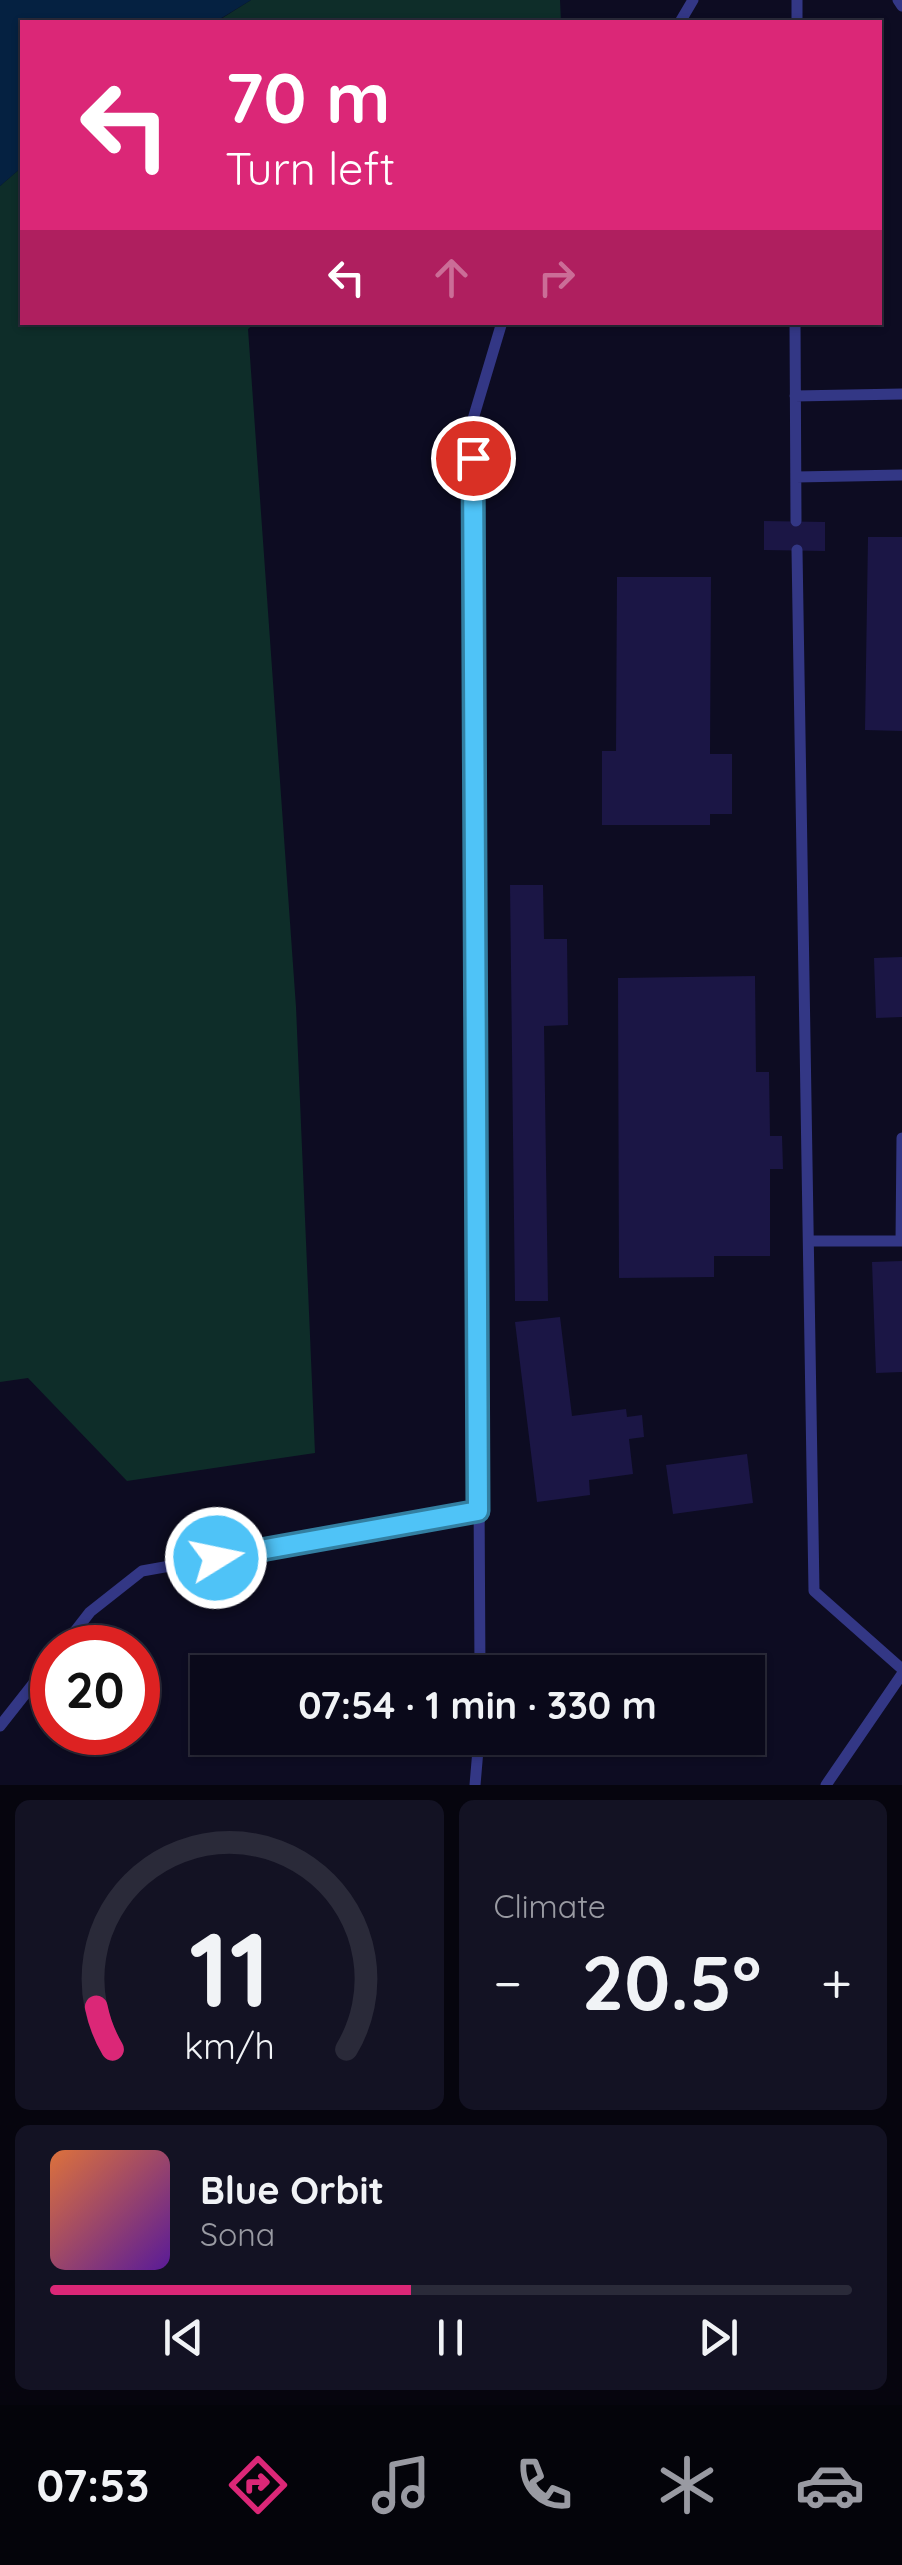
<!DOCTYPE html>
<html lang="en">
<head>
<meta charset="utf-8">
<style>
	body { margin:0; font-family:Quicksand,sans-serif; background:#131223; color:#f1f3f6; height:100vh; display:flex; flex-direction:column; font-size:38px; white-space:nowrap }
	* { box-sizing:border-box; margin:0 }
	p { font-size:32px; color:#999aa2 }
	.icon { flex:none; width:55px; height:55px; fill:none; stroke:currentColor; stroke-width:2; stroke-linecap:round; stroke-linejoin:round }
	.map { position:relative; height:1785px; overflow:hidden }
	.panel { display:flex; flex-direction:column; gap:15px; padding:15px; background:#06050e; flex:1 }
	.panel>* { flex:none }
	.banner { position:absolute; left:20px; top:20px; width:862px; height:305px; border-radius:0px; box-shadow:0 2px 8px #0004,0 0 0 2px #2a2a39; background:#db2777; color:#fff; overflow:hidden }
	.speed { position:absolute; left:30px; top:1625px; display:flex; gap:20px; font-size:50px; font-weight:700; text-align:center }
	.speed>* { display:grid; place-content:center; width:130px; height:130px; border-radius:50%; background:#0a091a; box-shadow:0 2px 8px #0004,0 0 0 2px #2a2a39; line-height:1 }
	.speed .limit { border:15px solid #d22; background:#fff; color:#111 }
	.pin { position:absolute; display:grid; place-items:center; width:85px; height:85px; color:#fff; margin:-42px; border:5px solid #fff; border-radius:50%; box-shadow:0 2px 10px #0007 }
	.me { position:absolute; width:110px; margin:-55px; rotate:80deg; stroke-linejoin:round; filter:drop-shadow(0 0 8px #0008) }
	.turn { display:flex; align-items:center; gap:35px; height:210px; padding:0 40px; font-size:45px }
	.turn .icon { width:130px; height:130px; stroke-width:2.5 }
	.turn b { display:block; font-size:70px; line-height:85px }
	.lanes { display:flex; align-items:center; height:95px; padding:0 40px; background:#0003; justify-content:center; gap:50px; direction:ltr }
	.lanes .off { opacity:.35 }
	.big { font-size:75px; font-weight:700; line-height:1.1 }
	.panel .tile { flex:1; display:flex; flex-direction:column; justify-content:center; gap:15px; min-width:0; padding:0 35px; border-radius:15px; background:#131223 }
	.panel .dial { align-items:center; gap:0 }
	.dial svg { height:260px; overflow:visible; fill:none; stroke:#2a2a39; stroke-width:7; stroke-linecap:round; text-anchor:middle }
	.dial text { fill:#f1f3f6; stroke:none }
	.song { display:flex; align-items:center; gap:30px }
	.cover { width:120px; height:120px; border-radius:15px; background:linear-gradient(135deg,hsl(20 70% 55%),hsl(270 70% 35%)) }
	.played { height:10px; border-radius:5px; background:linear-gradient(90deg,#db2777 45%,#2a2a39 45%) }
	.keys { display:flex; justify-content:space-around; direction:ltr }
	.heat { display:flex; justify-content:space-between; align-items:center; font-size:55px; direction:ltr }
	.panel .tiles { flex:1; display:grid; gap:15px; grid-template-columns:1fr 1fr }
	.tile:last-child { grid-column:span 2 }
	.trip { position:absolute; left:190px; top:1655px; width:575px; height:100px; border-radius:0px; background:#0a091a; box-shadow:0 2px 8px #0004,0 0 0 2px #2a2a39; font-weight:700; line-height:100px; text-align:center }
	.tabs { display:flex; height:160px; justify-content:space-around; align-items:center; background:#04040a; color:#999aa2 }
	.tabs .icon { width:70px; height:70px }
	.tabs .current { color:#db2777 }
	.tabs b { font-size:45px; color:#f1f3f6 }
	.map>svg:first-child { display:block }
	.green { fill:#0e2d29 }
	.water { fill:#052141 }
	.building { fill:#1b1645 }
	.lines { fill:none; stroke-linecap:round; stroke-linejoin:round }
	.service { stroke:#333785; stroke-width:11 }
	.route-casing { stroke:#337fa1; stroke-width:25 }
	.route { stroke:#4fc3f7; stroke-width:18 }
</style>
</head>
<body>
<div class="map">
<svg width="902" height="1785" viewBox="0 0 902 1785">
	<rect width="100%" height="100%" fill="#0d0c22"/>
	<path class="green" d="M 251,0 L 560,0 L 561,22 L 216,22 Z
		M 22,167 L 22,322 L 255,323 L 248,329 L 296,1007 L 315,1453 L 127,1481 L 28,1378 L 0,1382 L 0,186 Z"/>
	<path class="water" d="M 0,0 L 251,0 L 215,22 L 22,22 L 22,167 L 0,186 Z"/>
	<path class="building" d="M 764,521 L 825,522 L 825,551 L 764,550 Z
		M 868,537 L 902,537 L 902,731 L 865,730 Z
		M 617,577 L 711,577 L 710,754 L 732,754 L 732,814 L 710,814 L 710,825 L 602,825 L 602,751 L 616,751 Z
		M 510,885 L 543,885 L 544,939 L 567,939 L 568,1025 L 544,1026 L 548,1301 L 515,1301 Z
		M 902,957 L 902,1017 L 876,1018 L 874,958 Z
		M 755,976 L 756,1072 L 769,1072 L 770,1136 L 782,1136 L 783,1169 L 770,1169 L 770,1256 L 714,1256 L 714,1277 L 619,1278 L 618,978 Z
		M 902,1261 L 902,1372 L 876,1373 L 872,1262 Z
		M 560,1317 L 572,1416 L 626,1409 L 627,1417 L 642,1415 L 644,1437 L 629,1439 L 633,1474 L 589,1480 L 590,1495 L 537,1502 L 515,1322 Z
		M 747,1454 L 753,1503 L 673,1514 L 666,1465 Z"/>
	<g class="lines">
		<path class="service" d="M 898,0 L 902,6
			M 680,22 L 693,0
			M 797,22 L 797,0
			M 795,322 L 796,521
			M 795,396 L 902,394
			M 796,477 L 902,475
			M 797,550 L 814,1591 L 902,1669
			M 809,1241 L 902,1241
			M 901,1241 L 902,1138
			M 62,1648 L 90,1612 L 142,1571 L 479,1511
			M 480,1672 L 473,419 L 502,322
			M 0,1726 L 52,1660
			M 475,1785 L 479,1738
			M 826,1785 L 902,1674"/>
	</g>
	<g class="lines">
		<g class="route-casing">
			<path id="route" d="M 216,1558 L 478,1511 L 473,458"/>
		</g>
		<use href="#route" class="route"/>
	</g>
</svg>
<div class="speed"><div class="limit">20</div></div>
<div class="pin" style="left:473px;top:458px;background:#d93025"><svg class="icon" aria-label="arrive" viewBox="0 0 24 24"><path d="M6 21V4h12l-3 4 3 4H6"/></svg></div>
<svg class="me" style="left:216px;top:1558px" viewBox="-20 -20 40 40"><circle r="17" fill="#4fc3f7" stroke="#fff" stroke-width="3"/><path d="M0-11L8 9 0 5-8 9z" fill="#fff"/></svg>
<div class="trip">07:54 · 1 min · 330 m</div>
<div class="banner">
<div class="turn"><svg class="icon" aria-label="left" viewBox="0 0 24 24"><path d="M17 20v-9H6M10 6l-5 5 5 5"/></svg><div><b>70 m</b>Turn left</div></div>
<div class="lanes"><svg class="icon" aria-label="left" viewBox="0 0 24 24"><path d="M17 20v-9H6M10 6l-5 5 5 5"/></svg><svg class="icon off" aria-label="ahead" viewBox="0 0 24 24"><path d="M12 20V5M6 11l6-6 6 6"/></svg><svg class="icon off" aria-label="right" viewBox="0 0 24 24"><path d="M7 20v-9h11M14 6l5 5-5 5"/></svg></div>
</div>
</div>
<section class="panel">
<div class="tiles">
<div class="tile dial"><svg viewBox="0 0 100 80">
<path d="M14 69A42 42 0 1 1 86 69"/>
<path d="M14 69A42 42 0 0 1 9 56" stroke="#db2777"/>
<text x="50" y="56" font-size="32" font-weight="700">11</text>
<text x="50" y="72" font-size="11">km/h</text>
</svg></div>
<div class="tile"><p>Climate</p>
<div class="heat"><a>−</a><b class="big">20.5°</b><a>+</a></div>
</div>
<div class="tile">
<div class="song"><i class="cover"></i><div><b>Blue Orbit</b><p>Sona</p></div></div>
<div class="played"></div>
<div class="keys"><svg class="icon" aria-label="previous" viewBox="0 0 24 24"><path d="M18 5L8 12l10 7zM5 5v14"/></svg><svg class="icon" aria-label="pause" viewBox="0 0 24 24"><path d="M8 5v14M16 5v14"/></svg><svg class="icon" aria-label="next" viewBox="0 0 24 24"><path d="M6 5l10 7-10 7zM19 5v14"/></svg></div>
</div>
</div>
</section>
<nav class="tabs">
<b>07:53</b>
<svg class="icon current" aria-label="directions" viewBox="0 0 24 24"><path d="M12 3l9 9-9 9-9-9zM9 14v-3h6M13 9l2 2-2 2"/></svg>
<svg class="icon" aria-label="music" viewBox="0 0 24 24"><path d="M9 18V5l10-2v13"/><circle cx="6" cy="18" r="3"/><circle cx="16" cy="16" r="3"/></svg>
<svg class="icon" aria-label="phone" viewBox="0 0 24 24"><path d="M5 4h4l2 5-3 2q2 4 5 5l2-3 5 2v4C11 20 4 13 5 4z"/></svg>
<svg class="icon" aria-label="climate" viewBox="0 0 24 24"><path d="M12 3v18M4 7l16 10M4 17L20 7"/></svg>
<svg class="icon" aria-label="car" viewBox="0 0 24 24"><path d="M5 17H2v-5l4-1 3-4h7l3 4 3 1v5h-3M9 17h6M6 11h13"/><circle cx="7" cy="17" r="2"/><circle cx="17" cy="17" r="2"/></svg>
</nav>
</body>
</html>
